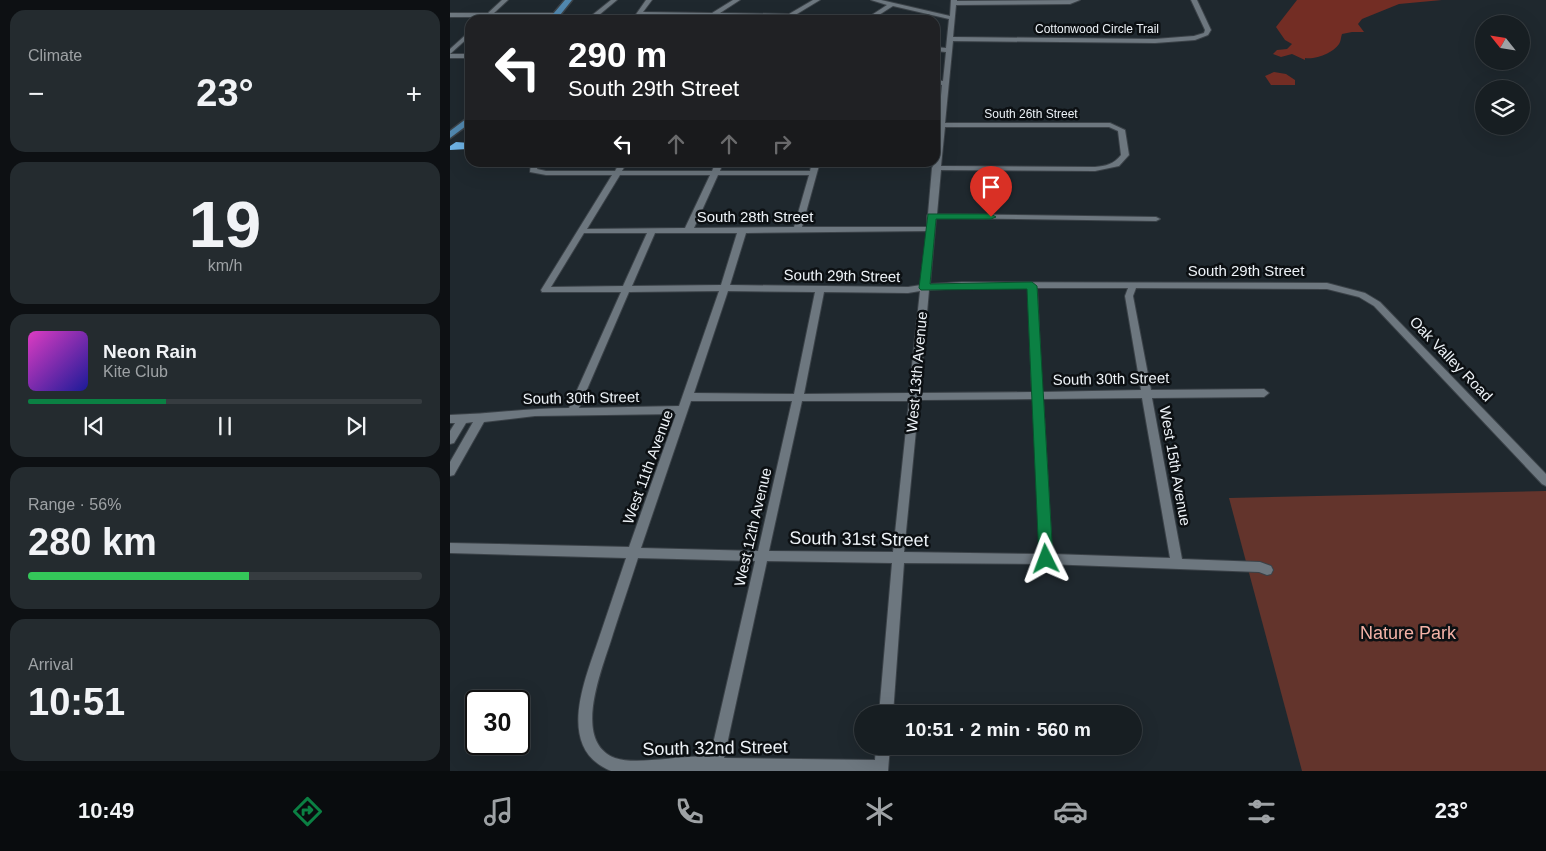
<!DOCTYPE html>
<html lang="en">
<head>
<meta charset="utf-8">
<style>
	body { margin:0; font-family:Arial,sans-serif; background:#242b2f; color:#f1f3f6; height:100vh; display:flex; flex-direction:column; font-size:19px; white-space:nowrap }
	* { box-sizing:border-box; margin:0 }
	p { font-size:16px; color:#9ea2a5 }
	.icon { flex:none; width:28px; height:28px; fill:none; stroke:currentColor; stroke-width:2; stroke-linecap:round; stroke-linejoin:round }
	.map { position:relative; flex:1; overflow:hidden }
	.details { display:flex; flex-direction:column; gap:10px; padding:10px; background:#0d1013; width:450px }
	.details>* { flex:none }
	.banner { position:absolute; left:15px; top:15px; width:475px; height:152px; border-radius:15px; box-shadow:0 5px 20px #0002,0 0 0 1px #363c40; background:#202124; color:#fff; overflow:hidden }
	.needle { width:32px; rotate:300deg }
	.controls { position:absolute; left:1025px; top:15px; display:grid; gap:10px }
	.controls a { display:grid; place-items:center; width:55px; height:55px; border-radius:50%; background:#171e22; box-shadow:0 5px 20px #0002,0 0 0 1px #363c40; font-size:25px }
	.speed { position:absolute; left:15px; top:690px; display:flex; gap:10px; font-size:25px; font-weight:700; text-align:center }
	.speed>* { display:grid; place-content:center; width:65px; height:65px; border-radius:50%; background:#171e22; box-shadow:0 5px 20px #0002,0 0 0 1px #363c40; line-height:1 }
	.speed .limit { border:2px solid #111; border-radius:8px; background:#fff; color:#111 }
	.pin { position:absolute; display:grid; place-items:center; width:42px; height:42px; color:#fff; margin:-51px -21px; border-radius:50% 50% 50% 0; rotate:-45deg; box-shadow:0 0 5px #0007 }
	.pin .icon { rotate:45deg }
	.me { position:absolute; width:55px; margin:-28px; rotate:357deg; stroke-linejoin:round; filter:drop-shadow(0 0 4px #0008) }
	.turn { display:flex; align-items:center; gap:18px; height:105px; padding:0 20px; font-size:22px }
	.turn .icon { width:65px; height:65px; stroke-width:2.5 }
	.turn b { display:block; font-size:35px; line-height:42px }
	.lanes { display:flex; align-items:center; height:48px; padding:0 20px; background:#0003; justify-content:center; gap:25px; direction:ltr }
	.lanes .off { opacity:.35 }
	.big { font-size:38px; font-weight:600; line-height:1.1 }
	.details .tile { flex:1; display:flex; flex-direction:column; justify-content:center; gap:8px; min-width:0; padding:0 18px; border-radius:15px; background:#242b2f }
	.details .dial { align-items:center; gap:0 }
	.dial b { font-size:65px; line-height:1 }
	.song { display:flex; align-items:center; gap:15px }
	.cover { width:60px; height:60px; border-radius:8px; background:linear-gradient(135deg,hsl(310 70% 55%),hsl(240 70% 35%)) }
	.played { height:5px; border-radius:2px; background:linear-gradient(90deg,#0b8043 35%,#363c40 35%) }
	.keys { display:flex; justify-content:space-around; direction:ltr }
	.heat { display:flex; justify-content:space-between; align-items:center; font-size:28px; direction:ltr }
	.charge { height:8px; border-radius:4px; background:linear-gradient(90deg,#34c759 56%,#363c40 0) }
	.trip { position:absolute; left:404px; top:705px; width:288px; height:50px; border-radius:25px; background:#171e22; box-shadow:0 5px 20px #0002,0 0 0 1px #363c40; font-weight:600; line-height:50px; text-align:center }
	.tabs { display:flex; height:80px; justify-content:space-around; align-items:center; background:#090c0e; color:#9ea2a5 }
	.tabs .icon { width:35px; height:35px }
	.tabs .active { color:#0b8043 }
	.tabs b { font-size:22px; color:#f1f3f6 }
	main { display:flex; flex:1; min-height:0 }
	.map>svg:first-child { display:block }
	.green { fill:#63342c }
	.water { fill:#732d24 }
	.building { fill:#6eb3e5 }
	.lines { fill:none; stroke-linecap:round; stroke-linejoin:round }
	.minor-casing { stroke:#3b4248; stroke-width:2 }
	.major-casing { stroke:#3b4248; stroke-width:3 }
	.minor { fill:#6d777f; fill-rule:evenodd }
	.major { fill:#5188af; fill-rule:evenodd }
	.route { fill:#0b8043; stroke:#07532c }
	.labels { text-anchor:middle; stroke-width:5; stroke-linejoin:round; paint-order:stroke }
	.far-street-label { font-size:12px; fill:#edf2f7; stroke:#0c1013 }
	.street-label { font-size:15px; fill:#edf2f7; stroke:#0c1013 }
	.near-street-label { font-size:18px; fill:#edf2f7; stroke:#0c1013 }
	.near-park-label { font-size:18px; fill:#f4b2a7; stroke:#0c1013 }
</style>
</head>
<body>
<main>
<section class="details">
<div class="tile"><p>Climate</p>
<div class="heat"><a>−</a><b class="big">23°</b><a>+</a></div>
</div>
<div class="tile dial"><b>19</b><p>km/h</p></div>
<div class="tile">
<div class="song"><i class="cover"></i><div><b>Neon Rain</b><p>Kite Club</p></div></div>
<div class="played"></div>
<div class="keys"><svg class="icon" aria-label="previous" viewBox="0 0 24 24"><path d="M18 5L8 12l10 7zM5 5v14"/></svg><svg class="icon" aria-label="pause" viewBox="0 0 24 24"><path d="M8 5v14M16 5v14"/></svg><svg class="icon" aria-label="next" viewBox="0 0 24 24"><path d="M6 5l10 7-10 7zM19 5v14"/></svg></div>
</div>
<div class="tile"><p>Range · 56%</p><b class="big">280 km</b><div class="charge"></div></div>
<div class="tile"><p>Arrival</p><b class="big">10:51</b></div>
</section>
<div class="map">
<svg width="1096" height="771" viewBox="0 0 1096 771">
	<rect width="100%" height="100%" fill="#1f282e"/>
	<path class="green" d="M 1096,491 L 1096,771 L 852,771 L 779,498 Z"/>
	<path class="water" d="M 847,0 L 992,0 L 949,4 L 912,19 L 908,24 L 914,32 L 902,32 L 892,34 C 891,37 891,39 890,42 C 886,52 866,60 855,58 L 855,60 L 842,54 L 831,57 L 823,54 L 827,50 L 837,49 L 842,44 L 835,40 L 826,27 Z
		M 824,72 L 836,74 L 845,80 L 845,85 L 821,85 L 815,76 Z"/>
	<path class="building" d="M 6,142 L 20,143 L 20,147 L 18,149 L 0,150 L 0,146 Z"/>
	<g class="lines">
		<g class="minor-casing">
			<path id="minor" d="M 52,0 L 58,0 L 44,13 L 106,13 L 109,15 L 106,17 L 0,17 L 0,13 L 38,13 Z
				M 161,0 L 167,0 L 143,20 L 136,20 Z
				M 196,0 L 202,0 L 193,12 L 262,13 L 283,0 L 290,0 L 270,13 L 339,14 L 363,0 L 370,0 L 337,20 L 333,20 L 333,18 L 191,16 L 188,20 L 182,20 Z
				M 421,0 L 431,0 L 500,16 L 501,0 L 507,0 L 507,1 L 630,0 L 620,4 L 506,5 L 503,37 L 705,39 L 744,36 L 754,33 L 755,30 L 741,0 L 747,0 L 761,30 L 758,35 L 745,40 L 705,43 L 503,41 L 495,123 L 660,123 L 675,130 L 679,155 L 669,166 L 645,171 L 491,170 L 487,214 L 706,217 L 710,219 L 706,221 L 486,218 L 480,284 L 512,282 L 877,283 L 915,293 L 930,302 L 1096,474 L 1096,486 L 1092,484 L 924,306 L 909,297 L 877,289 L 686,288 L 683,296 L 701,390 L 814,389 L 819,393 L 814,397 L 702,398 L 732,559 L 810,562 L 821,566 L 823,570 L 821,574 L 817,575 L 809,572 L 596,564 L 454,563 L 443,714 L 429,714 L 442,563 L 317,561 L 274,758 L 425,760 L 426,746 L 440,746 L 438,771 L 161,771 C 105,748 135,680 149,638 C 158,611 167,585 176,558 L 0,553 L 0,543 L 179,547 L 226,414 L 85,416 L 34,422 L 4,475 L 0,476 L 0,462 L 23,422 L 16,423 L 4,443 L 0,444 L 0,431 L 5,423 L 0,423 L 0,415 C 40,414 79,408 119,408 L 171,292 L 92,292 L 91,290 L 162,175 L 96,175 L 80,172 L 81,162 L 89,162 L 87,169 L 96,171 L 165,171 L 170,162 L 177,162 L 172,171 L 262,171 L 266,162 L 273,162 L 270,171 L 360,171 L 362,162 L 370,162 L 352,227 L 477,227 L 477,216 L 478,214 L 482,168 L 485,162 L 492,85 L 485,84 L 485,80 L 493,81 L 496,52 L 485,51 L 485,47 L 496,48 L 499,19 L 443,6 L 421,20 L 414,20 L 437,5 ZM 495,127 L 659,127 L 668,131 L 671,155 C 664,164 656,166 645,167 L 491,166 ZM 170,175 L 260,175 L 235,228 L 137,229 ZM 268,175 L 359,175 L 344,227 L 244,228 ZM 477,231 L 471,285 L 458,287 L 280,285 L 296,233 ZM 134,233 L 197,233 L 173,286 L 101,287 ZM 205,233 L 287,233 L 271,285 L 182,286 ZM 512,288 L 578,288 L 582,392 L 470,393 L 479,290 ZM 587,288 L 678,288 L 675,296 L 691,390 L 592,392 ZM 269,291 L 229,406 L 129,408 L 179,292 ZM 278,291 L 365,292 L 344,394 L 244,393 ZM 470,291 L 459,393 L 354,394 L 374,292 L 458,293 ZM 692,398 L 720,558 L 602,554 L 593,399 ZM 583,399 L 590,554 L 454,552 L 469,400 ZM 241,401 L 342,401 L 308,551 L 191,548 ZM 352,401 L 459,401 L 443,552 L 319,551 ZM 188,558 L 305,561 L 260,757 C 232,754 188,766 165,758 C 120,741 154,665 163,634 C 171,609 180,583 188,558 Z
				M 20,31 L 20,36 L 0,54 L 0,49 Z
				M 0,54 L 20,54 L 20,58 L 0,58 Z"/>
		</g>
		<g class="major-casing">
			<path id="major" d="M 115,0 L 122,0 L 106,20 L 98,20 Z
				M 20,116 L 20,123 L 0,138 L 0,131 Z"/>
		</g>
		<use href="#minor" class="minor"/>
		<use href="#major" class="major"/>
	</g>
	<path class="route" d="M 478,214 L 541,214 L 546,217 L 541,219 L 486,219 L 480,284 L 582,282 L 587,286 L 603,559 L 601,563 L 596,565 L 591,563 L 589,559 L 577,289 L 471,290 L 469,288 Z"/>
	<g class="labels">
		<g class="far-street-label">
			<text x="647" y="33">Cottonwood Circle Trail</text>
			<text x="581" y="118">South 26th Street</text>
		</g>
		<g class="street-label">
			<text x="305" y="222">South 28th Street</text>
			<text x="796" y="276">South 29th Street</text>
			<text transform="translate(392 276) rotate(1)" y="5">South 29th Street</text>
			<text transform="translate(1001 359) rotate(46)" y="5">Oak Valley Road</text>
			<text transform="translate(467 372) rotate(-85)" y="5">West 13th Avenue</text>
			<text transform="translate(661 379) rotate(-1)" y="5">South 30th Street</text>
			<text transform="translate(131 398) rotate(-1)" y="5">South 30th Street</text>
			<text transform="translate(725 466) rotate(80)" y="5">West 15th Avenue</text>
			<text transform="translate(198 467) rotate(-70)" y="5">West 11th Avenue</text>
			<text transform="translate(303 527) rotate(-77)" y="5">West 12th Avenue</text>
		</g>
		<g class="near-street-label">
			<text transform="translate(409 539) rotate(1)" y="6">South 31st Street</text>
			<text transform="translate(265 748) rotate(-1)" y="6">South 32nd Street</text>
		</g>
		<g class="near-park-label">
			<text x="958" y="639">Nature Park</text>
		</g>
	</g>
</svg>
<div class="controls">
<a><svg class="needle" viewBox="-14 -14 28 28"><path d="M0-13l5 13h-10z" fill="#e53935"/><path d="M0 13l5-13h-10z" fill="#9ea2a5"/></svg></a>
<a><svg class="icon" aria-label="layers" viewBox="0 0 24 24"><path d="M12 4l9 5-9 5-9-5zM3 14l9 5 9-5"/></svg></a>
</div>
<div class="speed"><div class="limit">30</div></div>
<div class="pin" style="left:541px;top:217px;background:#d93025"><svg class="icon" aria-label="arrive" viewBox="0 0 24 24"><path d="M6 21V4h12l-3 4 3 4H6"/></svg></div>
<svg class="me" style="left:596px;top:559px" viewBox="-20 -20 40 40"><path d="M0-17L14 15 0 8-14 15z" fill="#0b8043" stroke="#fff" stroke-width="4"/></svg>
<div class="trip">10:51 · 2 min · 560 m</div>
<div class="banner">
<div class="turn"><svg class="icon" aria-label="left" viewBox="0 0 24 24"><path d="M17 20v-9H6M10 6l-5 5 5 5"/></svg><div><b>290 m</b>South 29th Street</div></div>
<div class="lanes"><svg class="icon" aria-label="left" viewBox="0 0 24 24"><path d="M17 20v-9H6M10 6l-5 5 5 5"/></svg><svg class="icon off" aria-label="ahead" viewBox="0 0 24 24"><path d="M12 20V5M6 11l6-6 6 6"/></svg><svg class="icon off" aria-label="ahead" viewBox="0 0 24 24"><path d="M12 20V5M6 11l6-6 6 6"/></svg><svg class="icon off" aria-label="right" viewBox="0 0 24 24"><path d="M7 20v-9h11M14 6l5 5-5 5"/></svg></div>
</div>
</div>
</main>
<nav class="tabs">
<b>10:49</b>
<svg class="icon active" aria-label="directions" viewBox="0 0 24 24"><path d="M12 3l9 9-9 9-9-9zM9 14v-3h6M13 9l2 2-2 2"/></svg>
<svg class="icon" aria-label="music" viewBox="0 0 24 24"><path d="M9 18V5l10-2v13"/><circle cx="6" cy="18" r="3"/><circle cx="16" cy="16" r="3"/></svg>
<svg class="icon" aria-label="phone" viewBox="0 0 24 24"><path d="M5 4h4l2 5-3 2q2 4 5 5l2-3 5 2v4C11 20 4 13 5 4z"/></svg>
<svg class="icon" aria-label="climate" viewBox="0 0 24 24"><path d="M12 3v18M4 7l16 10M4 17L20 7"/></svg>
<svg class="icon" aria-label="car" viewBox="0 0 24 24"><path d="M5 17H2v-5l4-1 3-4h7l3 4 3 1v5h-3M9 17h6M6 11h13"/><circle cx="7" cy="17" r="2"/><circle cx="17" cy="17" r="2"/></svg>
<svg class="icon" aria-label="filters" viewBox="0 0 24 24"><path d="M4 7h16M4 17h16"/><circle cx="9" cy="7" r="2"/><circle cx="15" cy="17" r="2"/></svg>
<b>23°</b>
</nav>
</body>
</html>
